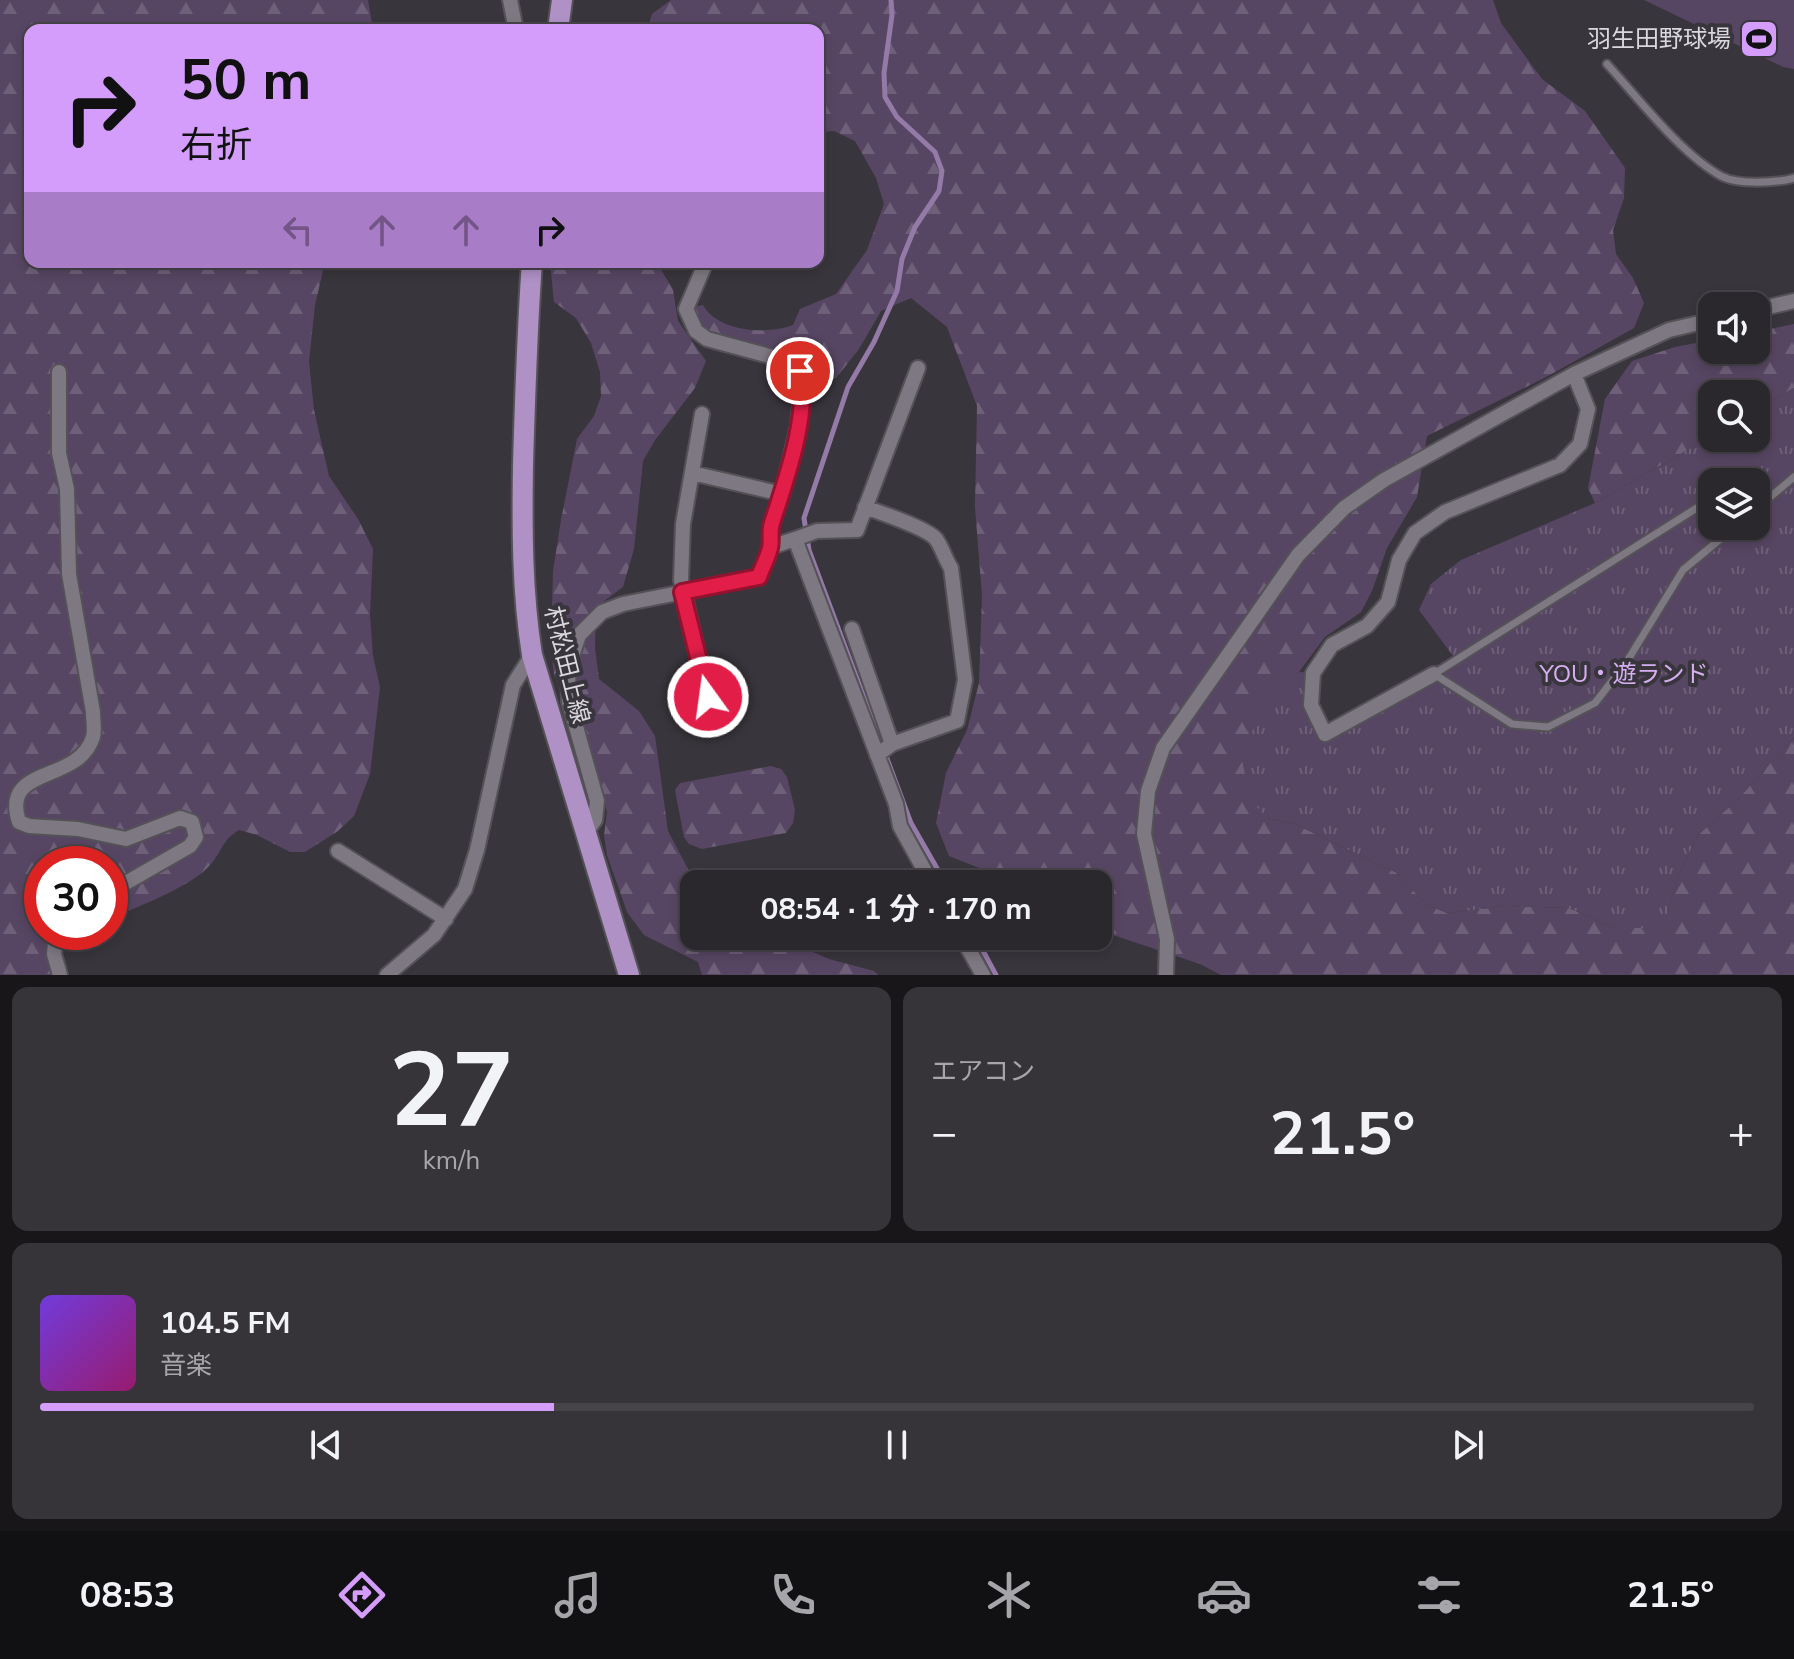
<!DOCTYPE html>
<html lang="ja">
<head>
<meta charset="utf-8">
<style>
	body { margin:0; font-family:"Nunito Sans","Noto Sans JP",sans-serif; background:#373439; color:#f1f3f6; height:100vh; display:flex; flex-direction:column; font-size:30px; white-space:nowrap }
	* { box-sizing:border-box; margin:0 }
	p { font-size:26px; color:#a6a6aa }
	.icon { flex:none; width:44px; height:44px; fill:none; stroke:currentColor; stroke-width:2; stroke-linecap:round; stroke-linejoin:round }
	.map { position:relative; height:975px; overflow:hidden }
	.side { display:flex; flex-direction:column; gap:12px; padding:12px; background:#181619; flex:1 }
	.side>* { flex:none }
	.top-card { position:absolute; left:24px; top:24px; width:800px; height:244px; border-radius:16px; box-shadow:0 4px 12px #0003,0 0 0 2px #474449; background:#d49cfb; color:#111; overflow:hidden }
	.tools { position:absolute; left:1698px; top:292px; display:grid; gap:16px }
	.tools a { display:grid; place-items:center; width:72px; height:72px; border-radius:16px; background:#2b282d; box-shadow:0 4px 12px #0003,0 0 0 2px #474449; font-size:40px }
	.speed { position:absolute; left:24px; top:846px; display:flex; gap:16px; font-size:40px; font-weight:700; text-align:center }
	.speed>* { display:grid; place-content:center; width:104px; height:104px; border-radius:50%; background:#2b282d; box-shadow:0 4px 12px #0003,0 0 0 2px #474449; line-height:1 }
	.speed .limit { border:12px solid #d22; background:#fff; color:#111 }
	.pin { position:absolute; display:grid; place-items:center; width:68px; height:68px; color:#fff; margin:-34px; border:4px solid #fff; border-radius:50%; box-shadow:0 2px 8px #0007 }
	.me { position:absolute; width:88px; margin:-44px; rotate:346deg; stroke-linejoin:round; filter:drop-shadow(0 0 6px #0008) }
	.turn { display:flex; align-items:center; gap:28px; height:168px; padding:0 24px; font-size:36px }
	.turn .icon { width:104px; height:104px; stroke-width:2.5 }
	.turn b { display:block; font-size:56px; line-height:68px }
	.lanes { display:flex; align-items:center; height:76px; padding:0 24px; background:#0003; justify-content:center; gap:40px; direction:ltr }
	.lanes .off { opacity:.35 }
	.big { font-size:60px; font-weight:700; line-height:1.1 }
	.side .tile { flex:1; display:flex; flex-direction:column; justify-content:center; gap:12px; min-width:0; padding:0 28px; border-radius:16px; background:#373439 }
	.side .dial { align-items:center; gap:0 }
	.dial b { font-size:104px; line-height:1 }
	.song { display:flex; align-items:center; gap:24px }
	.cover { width:96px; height:96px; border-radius:12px; background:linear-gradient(135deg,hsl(260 70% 55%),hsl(320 70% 35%)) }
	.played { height:8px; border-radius:4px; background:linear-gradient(90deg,#d49cfb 30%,#474449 30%) }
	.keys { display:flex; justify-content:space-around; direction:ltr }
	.heat { display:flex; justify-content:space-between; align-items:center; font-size:44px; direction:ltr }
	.side .tiles { flex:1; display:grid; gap:12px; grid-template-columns:1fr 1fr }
	.tile:last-child { grid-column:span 2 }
	.trip { position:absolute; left:680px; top:870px; width:432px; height:80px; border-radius:16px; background:#2b282d; box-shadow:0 4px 12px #0003,0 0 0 2px #474449; font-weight:700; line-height:80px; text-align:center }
	.tabs { display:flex; height:128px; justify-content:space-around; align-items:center; background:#111012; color:#a6a6aa }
	.tabs .icon { width:56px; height:56px }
	.tabs .selected { color:#d49cfb }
	.tabs b { font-size:36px; color:#f1f3f6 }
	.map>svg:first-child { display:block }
	.forest { fill:url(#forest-firs) }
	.park { fill:url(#park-tufts); fill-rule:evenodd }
	.garden { fill:#574663 }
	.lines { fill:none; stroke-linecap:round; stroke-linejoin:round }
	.stream { stroke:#947aa7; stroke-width:5 }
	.lane-casing { stroke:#545157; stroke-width:11 }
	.street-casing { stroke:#545157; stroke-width:18 }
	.primary-casing { stroke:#545157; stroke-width:24 }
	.lane { stroke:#7d7881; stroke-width:7 }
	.street { stroke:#7d7881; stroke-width:14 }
	.primary { stroke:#af91c5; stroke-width:20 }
	.route-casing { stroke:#92132f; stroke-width:20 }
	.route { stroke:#e11d48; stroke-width:14 }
	.labels { text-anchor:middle; stroke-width:8; stroke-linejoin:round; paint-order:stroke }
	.poi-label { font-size:24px; fill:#dbd8dd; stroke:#39353c; text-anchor:end }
	.street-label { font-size:24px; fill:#dbd8dd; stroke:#39353c }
	.park-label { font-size:24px; fill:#d6aff3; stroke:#39353c }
</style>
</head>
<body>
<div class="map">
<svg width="1794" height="975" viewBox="0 0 1794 975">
	<defs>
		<pattern id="forest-firs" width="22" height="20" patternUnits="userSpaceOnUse" patternTransform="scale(2)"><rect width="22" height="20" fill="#574663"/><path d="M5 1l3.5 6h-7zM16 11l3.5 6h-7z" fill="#6f6079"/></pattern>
		<pattern id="park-tufts" width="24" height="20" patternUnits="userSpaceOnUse" patternTransform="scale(2)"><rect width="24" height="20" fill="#574663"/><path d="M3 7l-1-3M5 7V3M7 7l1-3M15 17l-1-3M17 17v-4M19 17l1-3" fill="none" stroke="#6f6079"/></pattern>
	</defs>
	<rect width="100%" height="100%" fill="#39353c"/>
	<path class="forest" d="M 0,0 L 368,0 L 373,30 L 30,30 L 30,262 L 325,262 L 315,305 L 309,362 L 314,410 L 329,476 L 358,519 L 373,549 L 370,615 L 373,656 L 380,687 L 370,774 L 354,816 L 338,831 L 305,852 L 290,852 L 257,835 L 239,830 C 221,841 223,850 211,864 C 192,887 138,906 110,919 L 110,864 L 42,864 L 42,932 L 85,932 L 66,945 L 51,975 L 0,975 Z
		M 671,0 L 1493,0 L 1501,23 L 1542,79 L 1585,111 L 1625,168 L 1624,198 L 1613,230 L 1616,254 L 1633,278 L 1644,303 L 1634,328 L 1548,376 L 1427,436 L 1417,497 L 1387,548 L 1372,591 L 1361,612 L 1325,637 L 1299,672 L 1262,696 L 1267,818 L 1295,824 L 1397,873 L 1426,904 L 1447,913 L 1506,906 L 1569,908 L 1614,928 L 1668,913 L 1679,874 L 1697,836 L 1739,798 L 1794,737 L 1794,975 L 1221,975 L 1200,964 L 1098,930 L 1098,884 L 1007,884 L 987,871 L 949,856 L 936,823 L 946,773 L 967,730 L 979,683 L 982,596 L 975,507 L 977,406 L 947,327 L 911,298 L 881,311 L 859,349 L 836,378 L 821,384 L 812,377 L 800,355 L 710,335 C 699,326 695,321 695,307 L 703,305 C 718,332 766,335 793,325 L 800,309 L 836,294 L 867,250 L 884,204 L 876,178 L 855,141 L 834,131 L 818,132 L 818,30 L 647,30 L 652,14 Z
		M 550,262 L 647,262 L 659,266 L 673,290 L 678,321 L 706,361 L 695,388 L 655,440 L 643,461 L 634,549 L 623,587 L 596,607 L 595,648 L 599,679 L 639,711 L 655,736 L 668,831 L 696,884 L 694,884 L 694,936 L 776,936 L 829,959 L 874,971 L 878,975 L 702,975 L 698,962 L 644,935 L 627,912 L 607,855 L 604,835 L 607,812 L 582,718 L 554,675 L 551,651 L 553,571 L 561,520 L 577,439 L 594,416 L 601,396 L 600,372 L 591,343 L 576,318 L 554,302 Z
		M 1794,324 L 1794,388 L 1756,410 L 1756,394 L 1712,394 L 1712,436 L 1595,503 L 1588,488 L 1605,399 L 1632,361 L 1675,347 L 1712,340 L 1712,350 L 1756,350 L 1756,332 Z
		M 771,766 L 781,769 L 787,777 L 795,810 L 793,823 L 786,833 L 702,849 L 689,844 L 684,837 L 675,790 L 680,783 Z"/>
	<path class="park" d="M 1794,388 L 1794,737 L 1739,798 L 1697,836 L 1679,874 L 1668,913 L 1643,928 L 1614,928 L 1569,908 L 1506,906 L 1447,913 L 1426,904 L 1397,873 L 1295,824 L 1267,818 L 1250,799 L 1243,765 L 1262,695 L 1299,672 L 1313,673 L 1311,705 L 1324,733 L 1456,660 L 1419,610 L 1431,584 L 1461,560 L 1595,503 L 1712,436 L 1712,438 L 1756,438 L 1756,410 ZM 1712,482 L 1756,482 L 1756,526 L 1712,526 Z"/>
	<path class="garden" d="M 1644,0 L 1794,0 L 1794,69 L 1783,67 Z"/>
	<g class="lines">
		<path class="stream" d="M 891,0 L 892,15 L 884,73 L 885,97 L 897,117 L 935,152 L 942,171 L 939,191 L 915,227 L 902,259 L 897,291 L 874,342 L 848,387 L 804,518 L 809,550 L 911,823 L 946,884
			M 975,936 L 996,975"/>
		<g class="lane-casing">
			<path id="lane" d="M 1607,64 C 1639,99 1681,154 1721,176 C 1738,185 1776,183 1794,178
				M 1711,499 L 1434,674 L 1512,724 L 1548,727 L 1595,703 L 1626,663 L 1683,570 L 1736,526
				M 1756,509 L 1794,477"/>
		</g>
		<g class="street-casing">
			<path id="street" d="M 510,0 L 516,30
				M 706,262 L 686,309 L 696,331 L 707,339 L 791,362 L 800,371 L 802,383 L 798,426 L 782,494 L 770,528 L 771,547
				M 1756,310 L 1794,301
				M 59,372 L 59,453 L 67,489 L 69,574 L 93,712 C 93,720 95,730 93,737 C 78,785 0,764 19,822 L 29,826 L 78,829 L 126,839 L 180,818 L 192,822 L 196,837 L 190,846 L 110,892
				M 702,414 L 683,524 L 681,580 L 714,723
				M 692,473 L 782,494
				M 865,507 C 881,513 927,528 936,539 C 942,547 945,559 951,568 L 965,680 L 957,721 L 892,744 L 877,755
				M 795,539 L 817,531 L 857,530 L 918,368
				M 852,629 L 892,744
				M 1434,674 L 1325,734 L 1311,705 L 1313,673 L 1332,645 L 1367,626 L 1388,602 L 1399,560 L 1415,533 L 1445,512 L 1560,465 L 1580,444 L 1588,409 L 1574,374
				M 587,831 L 595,820 L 597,801 L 569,702 L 568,668 L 579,635 L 602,612 L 623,604 L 759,577 L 771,547 L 795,539 L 896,804 L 900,826 L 932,884
				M 338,851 L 446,919
				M 56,932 L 54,954 L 60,975
				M 961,936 L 983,975
				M 387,975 L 434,935 L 465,889 L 477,850 L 513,685 L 532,655
				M 1166,975 L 1167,939 L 1144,834 L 1148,791 L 1163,748 L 1298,555 L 1344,508 L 1384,480 L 1574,374 L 1669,330 L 1712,320"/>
		</g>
		<g class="primary-casing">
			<path id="primary" d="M 558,30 L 562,0
				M 532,262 C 527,330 525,397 523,465 C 522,529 522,592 532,655 L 629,975"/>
		</g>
		<use href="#lane" class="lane"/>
		<use href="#street" class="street"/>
		<use href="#primary" class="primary"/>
	</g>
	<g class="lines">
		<g class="route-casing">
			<path id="route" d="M 708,697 L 682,592 L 759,577 C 762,568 768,557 770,548 C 772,540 769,531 772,523 C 786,479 809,417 800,371"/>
		</g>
		<use href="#route" class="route"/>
	</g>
	<defs>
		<g id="stadium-square" transform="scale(2)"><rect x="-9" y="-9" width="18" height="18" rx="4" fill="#d49cfb" stroke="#39353c"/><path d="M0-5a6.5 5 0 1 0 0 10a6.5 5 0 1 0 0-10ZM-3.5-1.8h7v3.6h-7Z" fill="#111"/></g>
	</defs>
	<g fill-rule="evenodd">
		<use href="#stadium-square" x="1759" y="39"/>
	</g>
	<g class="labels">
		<g class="poi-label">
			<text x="1731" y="47">羽生田野球場</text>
		</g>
		<g class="street-label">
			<text transform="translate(567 665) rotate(76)" y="8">村松田上線</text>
		</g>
		<g class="park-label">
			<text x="1624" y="682">YOU・遊ランド</text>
		</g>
	</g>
</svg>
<div class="tools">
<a><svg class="icon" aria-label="sound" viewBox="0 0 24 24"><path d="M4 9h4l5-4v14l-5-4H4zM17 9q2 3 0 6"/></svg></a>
<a><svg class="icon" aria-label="search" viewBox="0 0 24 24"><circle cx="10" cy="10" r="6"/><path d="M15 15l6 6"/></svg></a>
<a><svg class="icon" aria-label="layers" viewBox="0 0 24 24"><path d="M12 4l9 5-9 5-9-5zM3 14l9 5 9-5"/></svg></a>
</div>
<div class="speed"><div class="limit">30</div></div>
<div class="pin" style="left:800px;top:371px;background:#d93025"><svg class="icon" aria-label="arrive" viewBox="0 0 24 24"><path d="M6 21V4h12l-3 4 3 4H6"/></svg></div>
<svg class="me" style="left:708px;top:697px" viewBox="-20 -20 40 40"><circle r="17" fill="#e11d48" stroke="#fff" stroke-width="3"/><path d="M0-11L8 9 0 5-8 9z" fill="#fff"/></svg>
<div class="trip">08:54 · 1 分 · 170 m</div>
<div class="top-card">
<div class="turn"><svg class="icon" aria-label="right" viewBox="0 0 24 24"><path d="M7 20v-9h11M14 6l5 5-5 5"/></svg><div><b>50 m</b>右折</div></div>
<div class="lanes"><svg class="icon off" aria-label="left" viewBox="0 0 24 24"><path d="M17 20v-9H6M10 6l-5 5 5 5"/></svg><svg class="icon off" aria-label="ahead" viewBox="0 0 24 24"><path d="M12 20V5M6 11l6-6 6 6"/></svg><svg class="icon off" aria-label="ahead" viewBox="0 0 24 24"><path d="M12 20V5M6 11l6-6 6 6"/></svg><svg class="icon" aria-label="right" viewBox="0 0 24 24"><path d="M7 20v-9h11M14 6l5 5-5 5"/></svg></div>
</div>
</div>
<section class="side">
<div class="tiles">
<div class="tile dial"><b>27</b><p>km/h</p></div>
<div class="tile"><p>エアコン</p>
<div class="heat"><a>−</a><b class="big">21.5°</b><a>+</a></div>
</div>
<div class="tile">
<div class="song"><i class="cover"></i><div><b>104.5 FM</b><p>音楽</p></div></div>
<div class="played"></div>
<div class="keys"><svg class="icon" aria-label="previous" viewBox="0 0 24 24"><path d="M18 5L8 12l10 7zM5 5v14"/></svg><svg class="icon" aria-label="pause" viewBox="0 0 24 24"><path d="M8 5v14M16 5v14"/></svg><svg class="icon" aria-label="next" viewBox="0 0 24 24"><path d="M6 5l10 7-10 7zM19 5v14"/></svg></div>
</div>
</div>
</section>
<nav class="tabs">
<b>08:53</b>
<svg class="icon selected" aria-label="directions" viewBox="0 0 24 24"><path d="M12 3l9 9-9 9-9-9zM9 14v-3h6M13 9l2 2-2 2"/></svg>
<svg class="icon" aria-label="music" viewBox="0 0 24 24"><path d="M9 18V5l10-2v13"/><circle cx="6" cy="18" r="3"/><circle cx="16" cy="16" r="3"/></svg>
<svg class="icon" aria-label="phone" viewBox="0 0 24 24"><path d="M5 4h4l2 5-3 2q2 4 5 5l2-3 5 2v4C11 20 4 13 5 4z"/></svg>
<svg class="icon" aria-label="climate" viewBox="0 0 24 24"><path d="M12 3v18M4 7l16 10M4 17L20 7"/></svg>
<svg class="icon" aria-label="car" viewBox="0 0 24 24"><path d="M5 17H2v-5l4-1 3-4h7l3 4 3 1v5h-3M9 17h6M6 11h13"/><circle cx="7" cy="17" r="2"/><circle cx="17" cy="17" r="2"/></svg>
<svg class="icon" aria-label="filters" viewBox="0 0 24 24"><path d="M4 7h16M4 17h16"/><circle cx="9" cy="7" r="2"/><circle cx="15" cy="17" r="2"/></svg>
<b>21.5°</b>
</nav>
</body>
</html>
